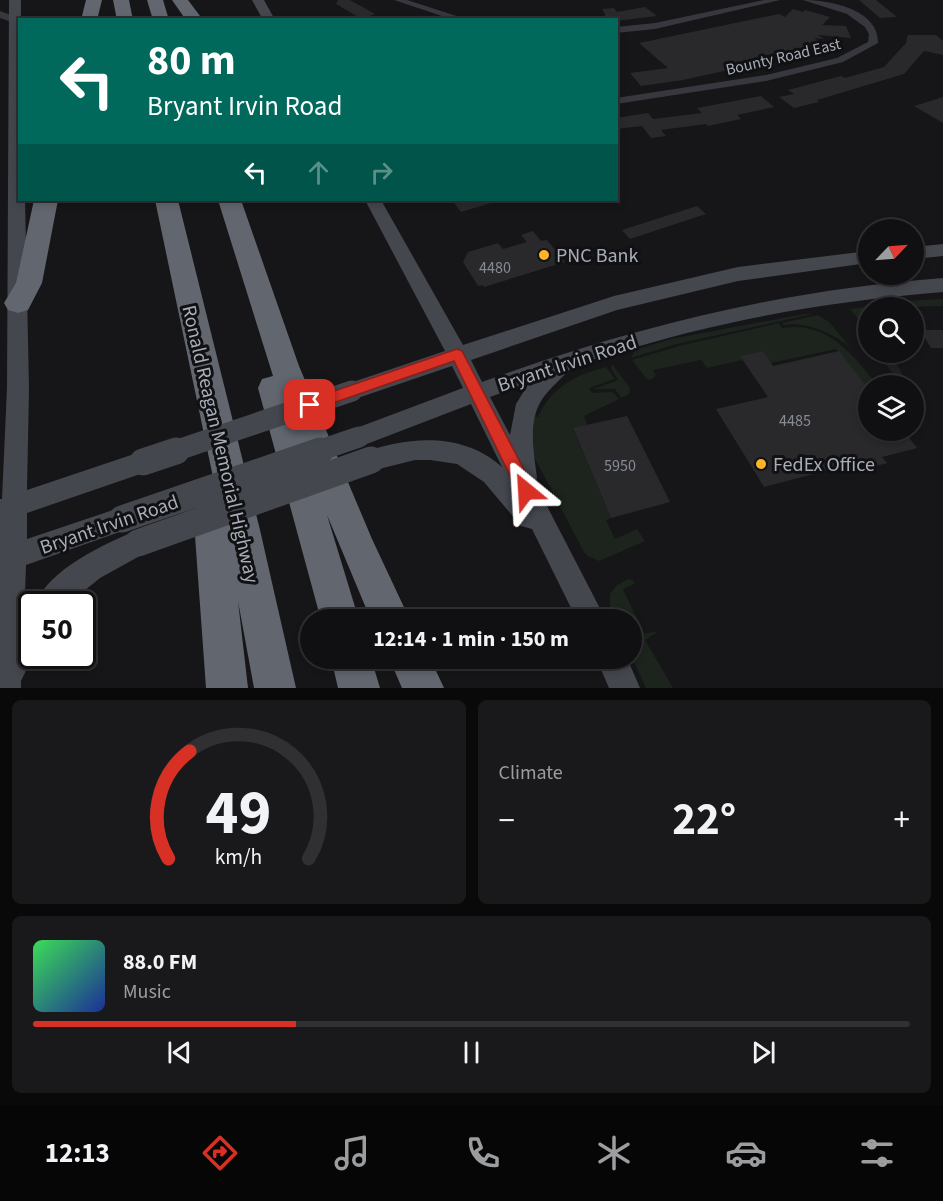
<!DOCTYPE html>
<html lang="en">
<head>
<meta charset="utf-8">
<style>
	body { margin:0; font-family:"Source Sans 3",sans-serif; background:#19191b; color:#f1f3f6; height:100vh; display:flex; flex-direction:column; font-size:22px; white-space:nowrap }
	* { box-sizing:border-box; margin:0 }
	p { font-size:20px; color:#9c9d9f }
	.icon { flex:none; width:33px; height:33px; fill:none; stroke:currentColor; stroke-width:2; stroke-linecap:round; stroke-linejoin:round }
	.map { position:relative; height:688px; overflow:hidden }
	.sheet { display:flex; flex-direction:column; gap:12px; padding:12px; background:#09090a; flex:1 }
	.sheet>* { flex:none }
	.hud { position:absolute; left:18px; top:18px; width:600px; height:183px; border-radius:0px; box-shadow:0 3px 9px #0003,0 0 0 2px #303032; background:#00695c; color:#fff; overflow:hidden }
	.needle { width:39px; rotate:65deg }
	.fabs { position:absolute; left:858px; top:219px; display:grid; gap:12px }
	.fabs a { display:grid; place-items:center; width:66px; height:66px; border-radius:50%; background:#101012; box-shadow:0 3px 9px #0003,0 0 0 2px #303032; font-size:30px }
	.speed { position:absolute; left:18px; top:591px; display:flex; gap:12px; font-size:30px; font-weight:700; text-align:center }
	.speed>* { display:grid; place-content:center; width:78px; height:78px; border-radius:50%; background:#101012; box-shadow:0 3px 9px #0003,0 0 0 2px #303032; line-height:1 }
	.speed .limit { border:3px solid #111; border-radius:9px; background:#fff; color:#111 }
	.pin { position:absolute; display:grid; place-items:center; width:51px; height:51px; color:#fff; margin:-26px; border-radius:12px; box-shadow:0 3px 9px #0006 }
	.me { position:absolute; width:66px; margin:-33px; rotate:333deg; stroke-linejoin:round; filter:drop-shadow(0 0 4px #0008) }
	.turn { display:flex; align-items:center; gap:21px; height:126px; padding:0 30px; font-size:27px }
	.turn .icon { width:78px; height:78px; stroke-width:2.5 }
	.turn b { display:block; font-size:42px; line-height:51px }
	.lanes { display:flex; align-items:center; height:57px; padding:0 30px; background:#0003; justify-content:center; gap:30px; direction:ltr }
	.lanes .off { opacity:.35 }
	.big { font-size:45px; font-weight:700; line-height:1.1 }
	.sheet .card { flex:1; display:flex; flex-direction:column; justify-content:center; gap:9px; min-width:0; padding:0 21px; border-radius:9px; background:#19191b }
	.sheet .dial { align-items:center; gap:0 }
	.dial svg { height:156px; overflow:visible; fill:none; stroke:#303032; stroke-width:7; stroke-linecap:round; text-anchor:middle }
	.dial text { fill:#f1f3f6; stroke:none }
	.song { display:flex; align-items:center; gap:18px }
	.cover { width:72px; height:72px; border-radius:9px; background:linear-gradient(135deg,hsl(130 70% 55%),hsl(230 70% 35%)) }
	.played { height:6px; border-radius:3px; background:linear-gradient(90deg,#d93025 30%,#303032 30%) }
	.keys { display:flex; justify-content:space-around; direction:ltr }
	.heat { display:flex; justify-content:space-between; align-items:center; font-size:33px; direction:ltr }
	.sheet .tiles { flex:1; display:grid; gap:12px; grid-template-columns:1fr 1fr }
	.card:last-child { grid-column:span 2 }
	.trip { position:absolute; left:300px; top:609px; width:342px; height:60px; border-radius:30px; background:#101012; box-shadow:0 3px 9px #0003,0 0 0 2px #303032; font-weight:700; line-height:60px; text-align:center }
	.tab-bar { display:flex; height:96px; justify-content:space-around; align-items:center; background:#060607; color:#9c9d9f }
	.tab-bar .icon { width:42px; height:42px }
	.tab-bar .active { color:#d93025 }
	.tab-bar b { font-size:27px; color:#f1f3f6 }
	.map>svg:first-child { display:block }
	.green { fill:#1c241d }
	.building { fill:#29292c }
	.lines { fill:none; stroke-linecap:round; stroke-linejoin:round }
	.minor { fill:#37383e; fill-rule:evenodd }
	.tertiary { fill:#37383e; fill-rule:evenodd }
	.secondary { fill:#44474e; fill-rule:evenodd }
	.motorway { fill:#62666f; fill-rule:evenodd }
	.secondary-bridge-far1 { stroke:#44474e; stroke-width:21 }
	.secondary-bridge { stroke:#44474e; stroke-width:27 }
	.route { fill:#d93025; stroke:#8d1f18; stroke-width:1.5 }
	.poi-dot { fill:#ffb427; stroke:#111113; stroke-width:2 }
	.labels { text-anchor:middle; stroke-width:6; stroke-linejoin:round; paint-order:stroke }
	.far-street-label { font-size:16px; fill:#a7adb9; stroke:#111113 }
	.number-label { font-size:16px; fill:#878b95 }
	.poi-label { font-size:20px; fill:#a7adb9; stroke:#111113; text-anchor:start }
	.street-label { font-size:20px; fill:#a7adb9; stroke:#111113 }
</style>
</head>
<body>
<div class="map">
<svg width="943" height="688" viewBox="0 0 943 688">
	<rect width="100%" height="100%" fill="#161618"/>
	<path class="green" d="M 943,299 L 943,306 L 868,308 L 868,332 L 850,309 L 904,301 Z
		M 804,314 L 813,314 L 677,344 L 631,358 L 635,350 L 671,339 Z
		M 818,315 L 829,322 L 850,347 C 832,333 806,321 783,325 L 782,323 Z
		M 779,323 L 782,328 C 828,321 852,354 877,385 L 868,386 L 868,388 L 836,349 L 771,363 L 762,351 L 741,356 L 743,360 L 707,368 L 701,360 L 653,370 L 656,376 L 650,380 L 646,378 L 632,360 L 679,346 Z
		M 877,353 L 891,353 L 908,385 L 902,385 Z
		M 612,364 L 630,388 L 629,394 L 621,398 L 615,389 L 593,389 L 618,380 L 611,368 Z
		M 606,367 L 615,379 L 589,388 L 592,393 L 613,392 L 619,399 L 584,416 L 587,425 L 573,429 L 611,518 L 606,520 L 615,539 L 637,529 L 645,541 L 599,561 L 588,556 L 584,552 L 530,449 L 534,416 L 538,417 C 551,387 576,375 606,367 Z
		M 629,579 L 634,581 L 634,584 L 623,589 L 644,634 L 659,631 L 645,640 L 673,688 L 646,688 L 632,658 L 632,620 L 615,619 L 610,607 L 610,594 L 617,585 Z"/>
	<path class="building" d="M 338,0 L 350,0 L 375,14 L 362,19 L 336,4 Z
		M 859,0 L 876,0 L 897,17 L 880,18 Z
		M 645,7 L 657,16 L 616,21 L 605,20 L 605,14 L 602,9 L 614,8 L 617,12 Z
		M 793,9 L 803,12 L 805,10 L 830,17 L 822,25 L 846,26 L 851,38 L 818,35 L 824,39 L 814,38 L 830,48 L 683,80 L 641,86 L 630,73 L 668,68 L 639,43 L 779,14 L 785,17 Z
		M 908,35 L 936,35 L 943,41 L 943,55 L 924,51 L 904,74 L 817,100 L 819,102 L 794,108 L 779,97 L 794,94 L 788,90 L 841,76 L 845,78 L 884,67 L 906,43 Z
		M 761,96 L 774,107 L 737,115 L 741,119 L 708,126 L 706,124 L 661,130 L 666,136 L 651,138 L 642,126 L 616,129 L 616,118 L 648,113 L 653,119 L 702,113 L 697,108 Z
		M 943,97 L 943,123 L 914,106 Z
		M 452,200 L 494,200 L 494,202 L 461,212 Z
		M 697,206 L 706,214 L 630,239 L 622,230 Z
		M 533,231 L 541,241 L 547,240 L 565,262 L 484,287 L 483,285 L 478,286 L 463,262 L 468,252 L 498,243 L 503,249 L 527,242 L 521,235 Z
		M 920,330 L 943,330 L 943,348 L 931,348 Z
		M 763,351 L 773,366 L 839,351 L 868,388 L 868,430 L 903,430 L 917,448 L 882,457 L 887,463 L 861,470 L 855,463 L 764,487 L 716,409 L 768,397 L 740,356 Z
		M 627,416 L 670,502 L 611,518 L 573,428 Z"/>
	<g class="lines">
		<path class="minor" d="M 394,0 L 407,0 L 469,20 L 454,20 Z
			M 764,0 L 780,0 L 655,29 L 616,33 L 616,27 L 655,23 Z
			M 803,0 C 829,0 879,9 878,43 L 843,62 L 766,81 L 616,104 L 616,98 L 766,75 L 837,58 L 868,42 L 869,34 L 865,27 L 847,14 Z"/>
		<path class="tertiary" d="M 0,11 L 19,18 L 20,22 L 15,23 L 0,18 Z"/>
		<path class="secondary" d="M 9,0 L 21,0 L 20,200 L 25,200 L 29,388 L 27,490 L 143,451 L 152,454 L 155,462 L 152,470 L 27,513 L 27,539 L 122,507 L 131,510 L 135,519 L 131,528 L 26,565 L 24,619 L 32,616 L 33,656 L 21,681 L 21,688 L 0,688 L 0,499 L 2,499 L 7,388 Z
			M 252,0 L 264,0 L 275,20 L 263,20 Z
			M 365,200 L 381,200 L 463,345 L 614,296 L 738,267 L 868,251 L 868,263 L 738,281 L 617,310 L 471,360 L 482,382 C 633,327 782,290 943,278 L 943,292 C 831,301 720,320 613,354 C 604,357 576,363 570,369 C 562,378 550,388 543,398 C 527,420 534,453 537,478 L 535,483 L 606,620 L 577,620 L 532,529 L 521,526 L 484,482 L 457,464 L 430,460 L 415,460 L 371,471 L 362,467 L 359,460 L 362,453 C 409,436 463,432 502,467 L 471,404 L 359,447 L 351,444 L 347,437 L 351,430 L 463,388 L 452,366 L 352,400 L 344,397 L 341,391 L 344,385 L 445,351 ZM 529,383 L 516,404 L 510,435 L 490,397 Z
			M 943,244 L 943,256 L 914,259 L 914,247 Z
			M 138,530 L 147,534 L 151,543 L 147,552 L 100,578 L 68,604 L 36,604 C 47,570 106,543 138,530 Z
			M 596,658 L 627,658 L 640,688 L 609,688 Z"/>
		<path class="motorway" d="M 86,0 L 102,0 L 97,20 L 81,20 Z
			M 113,0 L 129,0 L 133,20 L 117,20 Z
			M 147,0 L 163,0 L 169,20 L 153,20 Z
			M 172,0 L 188,0 L 203,20 L 186,20 Z
			M 34,200 L 58,200 L 42,283 L 28,310 L 18,313 L 8,310 L 4,303 L 16,283 Z
			M 155,200 L 178,200 L 260,530 L 296,688 L 254,688 L 238,601 L 248,688 L 206,688 L 195,536 L 198,492 L 203,481 L 213,477 Z
			M 218,200 L 241,200 L 299,366 L 372,539 L 410,620 L 371,620 L 327,515 L 359,620 L 321,620 L 258,388 L 262,379 L 273,376 Z
			M 331,658 L 371,658 L 380,688 L 338,688 Z
			M 389,658 L 430,658 L 444,688 L 402,688 Z"/>
		<path class="secondary-bridge-far1" d="M 172,452 L 352,391
			M 315,452 L 359,437"/>
		<path class="secondary-bridge" d="M 143,462 L 176,451
			M 122,519 L 320,451
			M 138,543 L 371,460"/>
	</g>
	<path class="route" d="M 457,349 L 462,351 L 532,485 L 534,491 L 532,496 L 526,498 L 520,496 L 454,361 L 310,411 L 305,410 L 303,405 L 305,401 Z"/>
	<g class="poi-dot">
		<circle cx="544" cy="255" r="6"/>
		<circle cx="761" cy="464" r="6"/>
	</g>
	<g class="labels">
		<g class="far-street-label">
			<text transform="translate(783 56) rotate(-13)" y="6">Bounty Road East</text>
		</g>
		<g class="number-label">
			<text x="495" y="273">4480</text>
			<text x="795" y="426">4485</text>
			<text x="620" y="471">5950</text>
		</g>
		<g class="poi-label">
			<text x="556" y="262">PNC Bank</text>
			<text x="773" y="471">FedEx Office</text>
		</g>
		<g class="street-label">
			<text transform="translate(567 363) rotate(-18)" y="7">Bryant Irvin Road</text>
			<text transform="translate(221 444) rotate(77)" y="7">Ronald Reagan Memorial Highway</text>
			<text transform="translate(109 524) rotate(-19)" y="7">Bryant Irvin Road</text>
		</g>
	</g>
</svg>
<div class="fabs">
<a><svg class="needle" viewBox="-14 -14 28 28"><path d="M0-13l5 13h-10z" fill="#e53935"/><path d="M0 13l5-13h-10z" fill="#9c9d9f"/></svg></a>
<a><svg class="icon" aria-label="search" viewBox="0 0 24 24"><circle cx="10" cy="10" r="6"/><path d="M15 15l6 6"/></svg></a>
<a><svg class="icon" aria-label="layers" viewBox="0 0 24 24"><path d="M12 4l9 5-9 5-9-5zM3 14l9 5 9-5"/></svg></a>
</div>
<div class="speed"><div class="limit">50</div></div>
<div class="pin" style="left:310px;top:405px;background:#d93025"><svg class="icon" aria-label="arrive" viewBox="0 0 24 24"><path d="M6 21V4h12l-3 4 3 4H6"/></svg></div>
<svg class="me" style="left:526px;top:491px" viewBox="-20 -20 40 40"><path d="M0-17L14 15 0 8-14 15z" fill="#d93025" stroke="#fff" stroke-width="4"/></svg>
<div class="trip">12:14 · 1 min · 150 m</div>
<div class="hud">
<div class="turn"><svg class="icon" aria-label="left" viewBox="0 0 24 24"><path d="M17 20v-9H6M10 6l-5 5 5 5"/></svg><div><b>80 m</b>Bryant Irvin Road</div></div>
<div class="lanes"><svg class="icon" aria-label="left" viewBox="0 0 24 24"><path d="M17 20v-9H6M10 6l-5 5 5 5"/></svg><svg class="icon off" aria-label="ahead" viewBox="0 0 24 24"><path d="M12 20V5M6 11l6-6 6 6"/></svg><svg class="icon off" aria-label="right" viewBox="0 0 24 24"><path d="M7 20v-9h11M14 6l5 5-5 5"/></svg></div>
</div>
</div>
<section class="sheet">
<div class="tiles">
<div class="card dial"><svg viewBox="0 0 100 80">
<path d="M14 69A42 42 0 1 1 86 69"/>
<path d="M14 69A42 42 0 0 1 25 14" stroke="#d93025"/>
<text x="50" y="56" font-size="32" font-weight="700">49</text>
<text x="50" y="72" font-size="11">km/h</text>
</svg></div>
<div class="card"><p>Climate</p>
<div class="heat"><a>−</a><b class="big">22°</b><a>+</a></div>
</div>
<div class="card">
<div class="song"><i class="cover"></i><div><b>88.0 FM</b><p>Music</p></div></div>
<div class="played"></div>
<div class="keys"><svg class="icon" aria-label="previous" viewBox="0 0 24 24"><path d="M18 5L8 12l10 7zM5 5v14"/></svg><svg class="icon" aria-label="pause" viewBox="0 0 24 24"><path d="M8 5v14M16 5v14"/></svg><svg class="icon" aria-label="next" viewBox="0 0 24 24"><path d="M6 5l10 7-10 7zM19 5v14"/></svg></div>
</div>
</div>
</section>
<nav class="tab-bar">
<b>12:13</b>
<svg class="icon active" aria-label="directions" viewBox="0 0 24 24"><path d="M12 3l9 9-9 9-9-9zM9 14v-3h6M13 9l2 2-2 2"/></svg>
<svg class="icon" aria-label="music" viewBox="0 0 24 24"><path d="M9 18V5l10-2v13"/><circle cx="6" cy="18" r="3"/><circle cx="16" cy="16" r="3"/></svg>
<svg class="icon" aria-label="phone" viewBox="0 0 24 24"><path d="M5 4h4l2 5-3 2q2 4 5 5l2-3 5 2v4C11 20 4 13 5 4z"/></svg>
<svg class="icon" aria-label="climate" viewBox="0 0 24 24"><path d="M12 3v18M4 7l16 10M4 17L20 7"/></svg>
<svg class="icon" aria-label="car" viewBox="0 0 24 24"><path d="M5 17H2v-5l4-1 3-4h7l3 4 3 1v5h-3M9 17h6M6 11h13"/><circle cx="7" cy="17" r="2"/><circle cx="17" cy="17" r="2"/></svg>
<svg class="icon" aria-label="filters" viewBox="0 0 24 24"><path d="M4 7h16M4 17h16"/><circle cx="9" cy="7" r="2"/><circle cx="15" cy="17" r="2"/></svg>
</nav>
</body>
</html>
